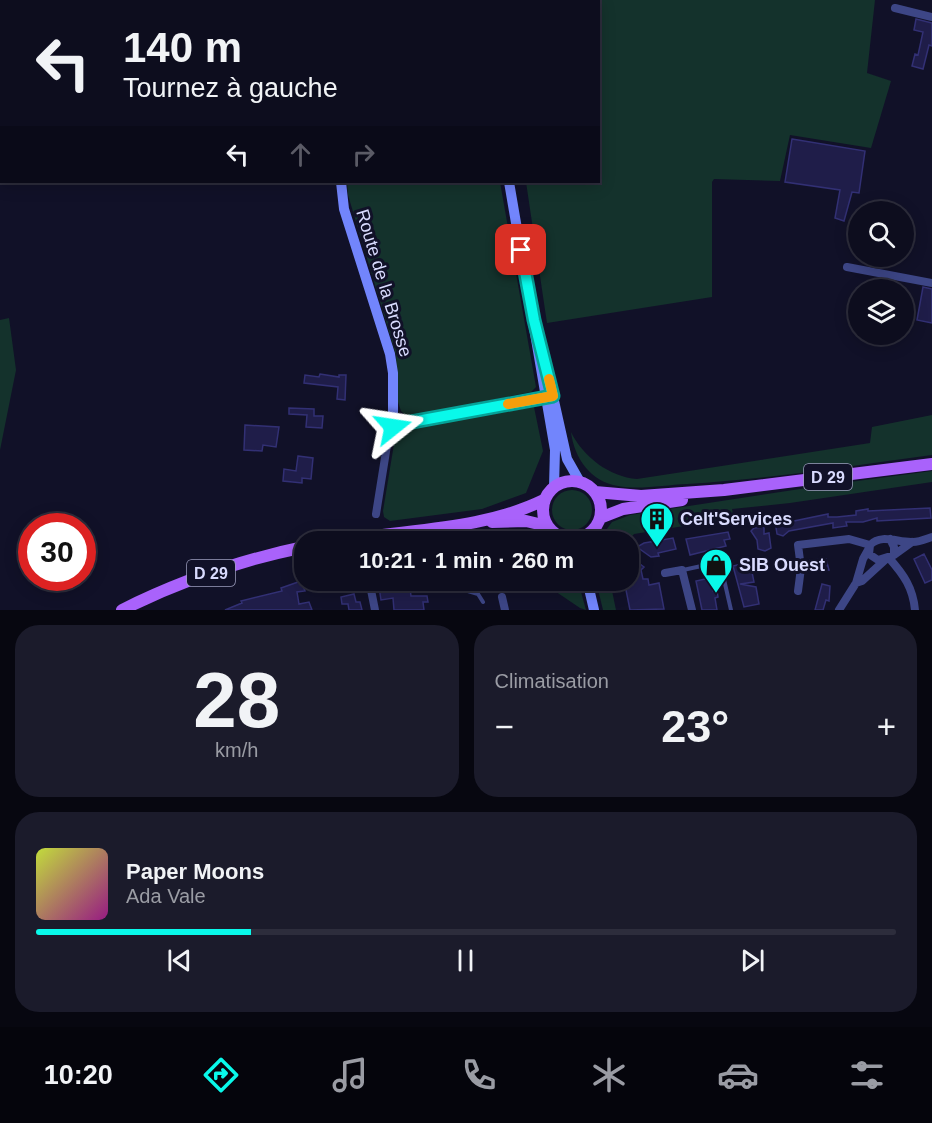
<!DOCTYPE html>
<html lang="fr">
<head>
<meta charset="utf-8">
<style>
	body { margin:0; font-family:Arial,sans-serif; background:#1b1b2b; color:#f1f3f6; height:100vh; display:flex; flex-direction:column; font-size:22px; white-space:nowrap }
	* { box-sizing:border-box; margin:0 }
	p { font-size:20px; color:#9a9ca4 }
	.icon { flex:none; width:33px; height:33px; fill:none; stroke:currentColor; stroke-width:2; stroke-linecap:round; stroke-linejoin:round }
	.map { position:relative; height:610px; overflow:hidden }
	.side { display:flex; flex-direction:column; gap:15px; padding:15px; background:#070710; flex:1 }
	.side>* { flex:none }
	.hud { position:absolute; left:0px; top:0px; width:600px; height:183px; box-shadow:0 3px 15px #0003,0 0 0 2px #2d2d3c; background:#0d0d1e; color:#f1f3f6; overflow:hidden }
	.controls { position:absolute; left:848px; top:201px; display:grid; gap:12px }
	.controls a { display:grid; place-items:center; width:66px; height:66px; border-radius:50%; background:#0d0d1e; box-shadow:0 3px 15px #0003,0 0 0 2px #2d2d3c; font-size:30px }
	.speed { position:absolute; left:18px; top:513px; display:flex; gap:12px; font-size:30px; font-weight:700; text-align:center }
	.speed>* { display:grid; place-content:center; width:78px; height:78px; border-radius:50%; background:#0d0d1e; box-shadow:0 3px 15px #0003,0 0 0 2px #2d2d3c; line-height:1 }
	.speed .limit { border:9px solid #d22; background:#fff; color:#111 }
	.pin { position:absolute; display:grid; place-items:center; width:51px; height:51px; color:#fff; margin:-26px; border-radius:12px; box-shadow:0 3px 9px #0006 }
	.me { position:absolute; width:66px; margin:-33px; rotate:75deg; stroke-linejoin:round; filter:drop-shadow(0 0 4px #0008) }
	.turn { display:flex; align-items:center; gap:21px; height:126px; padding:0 24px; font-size:27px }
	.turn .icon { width:78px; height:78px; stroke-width:2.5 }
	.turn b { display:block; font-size:42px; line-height:51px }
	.lanes { display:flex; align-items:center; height:57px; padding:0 24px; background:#0003; justify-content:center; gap:30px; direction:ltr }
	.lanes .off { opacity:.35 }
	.big { font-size:45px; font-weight:800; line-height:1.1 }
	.side .widget { flex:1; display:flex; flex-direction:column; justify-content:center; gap:9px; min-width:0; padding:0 21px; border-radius:24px; background:#1b1b2b }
	.side .dial { align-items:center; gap:0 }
	.dial b { font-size:78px; line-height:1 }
	.song { display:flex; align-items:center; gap:18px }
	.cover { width:72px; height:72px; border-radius:9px; background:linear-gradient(135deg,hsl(70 70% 55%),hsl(310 70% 35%)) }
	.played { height:6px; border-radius:3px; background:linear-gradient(90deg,#09f9ea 25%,#2d2d3c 25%) }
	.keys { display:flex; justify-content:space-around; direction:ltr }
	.heat { display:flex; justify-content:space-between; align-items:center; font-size:33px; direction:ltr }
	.side .tiles { flex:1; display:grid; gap:15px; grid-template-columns:1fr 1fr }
	.widget:last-child { grid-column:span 2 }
	.trip { position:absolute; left:294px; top:531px; width:345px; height:60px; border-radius:24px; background:#0d0d1e; box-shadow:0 3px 15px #0003,0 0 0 2px #2d2d3c; font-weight:800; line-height:60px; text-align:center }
	.tab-bar { display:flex; height:96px; justify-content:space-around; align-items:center; background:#05050c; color:#9a9ca4 }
	.tab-bar .icon { width:42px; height:42px }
	.tab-bar .selected { color:#09f9ea }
	.tab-bar b { font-size:27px; color:#f1f3f6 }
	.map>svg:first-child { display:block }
	.green { fill:#14322c }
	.building { fill:#1f1d49; stroke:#323074; stroke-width:1.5 }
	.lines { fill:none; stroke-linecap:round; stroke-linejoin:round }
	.lane { stroke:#3d4686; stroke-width:4 }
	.street { stroke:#3d4686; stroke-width:8 }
	.secondary { stroke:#7285fc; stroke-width:10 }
	.primary { stroke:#a962fb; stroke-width:12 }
	.route-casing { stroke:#06a298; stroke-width:15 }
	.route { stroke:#09f9ea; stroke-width:10 }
	.slow { stroke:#f59e0b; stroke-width:10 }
	.labels { text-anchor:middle; stroke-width:6; stroke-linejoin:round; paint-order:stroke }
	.shield { fill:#111128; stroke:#9d9ebe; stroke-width:1.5 }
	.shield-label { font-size:16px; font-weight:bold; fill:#d9dbfe }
	.street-label { font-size:18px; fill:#d9dbfe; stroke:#111128 }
	.poi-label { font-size:18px; font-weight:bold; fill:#d9dbfe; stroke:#111128; text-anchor:start }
</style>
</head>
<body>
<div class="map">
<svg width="932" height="610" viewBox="0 0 932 610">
	<rect width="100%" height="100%" fill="#111128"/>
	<path class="green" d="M 493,0 L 875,0 L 867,73 L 891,81 L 871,148 L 790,135 L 780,181 L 714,179 L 712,182 L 712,297 L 547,323 L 526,182 L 598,182 L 598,2 Z
		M 347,182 L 500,182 L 536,387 L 531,392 L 415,415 L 405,415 L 401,411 L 397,399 L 396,355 L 348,195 Z
		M 9,318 L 16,370 L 0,450 L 0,320 Z
		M 534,407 L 543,451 L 526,493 L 482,509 L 390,521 L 384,517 L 383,511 L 394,444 L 400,432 L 406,429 Z
		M 932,415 L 932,455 C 851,466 769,479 687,484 C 665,485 640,490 618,486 C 591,482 574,458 571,432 C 583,457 610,477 637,479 L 870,443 L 872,427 Z
		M 932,471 L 932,482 L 790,503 L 732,509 L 734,518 L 634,534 L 628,541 L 598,541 L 612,522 L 630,515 L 820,486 Z
		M552 510a20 20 0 1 1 40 0a20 20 0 1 1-40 0Z
		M 502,530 C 527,529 533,527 554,541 L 483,541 L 476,536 L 462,533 Z
		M 540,581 L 578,581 L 586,610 L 580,608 Z
		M 596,581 L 610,581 L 616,610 L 603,610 Z"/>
	<path class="building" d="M 916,19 L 932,23 L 932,46 L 929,45 L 923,69 L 912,66 L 915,54 L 918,55 L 923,32 L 914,30 Z
		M 792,139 L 865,151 L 859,193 L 852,192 L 844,221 L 835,218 L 840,190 L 785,182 Z
		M 923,287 L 932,289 L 932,323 L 917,320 Z
		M 320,374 L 339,377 L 339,375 L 346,375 L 345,400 L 337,399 L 338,387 L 304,383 L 305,375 L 319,377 Z
		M 289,408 L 314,409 L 314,416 L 323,416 L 322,428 L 306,427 L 307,415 L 289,414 Z
		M 245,425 L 279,427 L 276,447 L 263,445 L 262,451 L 244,450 Z
		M 298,456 L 313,458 L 311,479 L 302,478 L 302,483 L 283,481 L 284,469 L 296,471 Z
		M 930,508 L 931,518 L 877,521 L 877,518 L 863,522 L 846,522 L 847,526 L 833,528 L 833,523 L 789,531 L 783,536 L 777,534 L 775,521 L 784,520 L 784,523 L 828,514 L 828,517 L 837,517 L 856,515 L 856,511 L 868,509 L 868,511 Z
		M 764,527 L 764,534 L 769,533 L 771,548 L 765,551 L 758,549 L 757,540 L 751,531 L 754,528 Z
		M 728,532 L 730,539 L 724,540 L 726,546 L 690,555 L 686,539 Z
		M 673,538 L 676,549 L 658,553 L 659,556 L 651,557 L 637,547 L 644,543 Z
		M 924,554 L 932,570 L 932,580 L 925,583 L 914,559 Z
		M 628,555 L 644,567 L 641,570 L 643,579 L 648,579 L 649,585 L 659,583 L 664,609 L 630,610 L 624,580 L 628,580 Z
		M 826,559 L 829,570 L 811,570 L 810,560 Z
		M 750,562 L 754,582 L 740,584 L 756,587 L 759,604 L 744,607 L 733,566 Z
		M 710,578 L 713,591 L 717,591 L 718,597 L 715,598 L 717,610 L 702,610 L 696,581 Z
		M 378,580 L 409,580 L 411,596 L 427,596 L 428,602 L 423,602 L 424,610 L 394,610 L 393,598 L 381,600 Z
		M 301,581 L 305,591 L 297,592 L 299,604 L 309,602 L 312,610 L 225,610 L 242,603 L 241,601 L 282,591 L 281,588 Z
		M 822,584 L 830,586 L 829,601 L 826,600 L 823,610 L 815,610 Z
		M 354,594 L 356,602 L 360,602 L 362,610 L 349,610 L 348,604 L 342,604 L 341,597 Z"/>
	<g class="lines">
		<path class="lane" d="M 683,570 L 720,562 L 731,610
			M 428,580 L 433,587 L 461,589 L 478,594 L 483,602"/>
		<path class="street" d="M 359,2 L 359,0
			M 895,8 L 932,17
			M 847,267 L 932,283
			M 376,514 L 388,439 L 396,422
			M 890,539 L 894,547 L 894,555 L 878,560 L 869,554 L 870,545 C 882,533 898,543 913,542 C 919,542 926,539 932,537
			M 894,555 L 912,542
			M 889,558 C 904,575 913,588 915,610
			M 665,573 L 682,570 L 692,610
			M 369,580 L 375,610
			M 856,583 L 862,581 L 885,560
			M 798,591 L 801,568 L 798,545 L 849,539 L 870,545
			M 502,597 L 505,610
			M 839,610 L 856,583 L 863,559 L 868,550"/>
		<path class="secondary" d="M 177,0 L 178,2
			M 478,0 L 479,2
			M 341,182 L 344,209 L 390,354 L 393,373 L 393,419 L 400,423 L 407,423 L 553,396
			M 509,182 L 555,450 L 554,487
			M 546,365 L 567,459 L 580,482
			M 563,538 L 565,542
			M 589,542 L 591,533
			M 587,580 L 594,610"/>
		<path class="primary" d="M543 510a29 29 0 1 1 58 0a29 29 0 1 1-58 0Z
			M 595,492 L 641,496 L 724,490 L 932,464
			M 600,518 L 623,509 L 682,500
			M 492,522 L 526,521 L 547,526
			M 335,542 C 403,529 481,531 544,500
			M 122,610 C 180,581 241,560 304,547"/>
	</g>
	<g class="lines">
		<g class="route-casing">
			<path id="route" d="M 393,427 L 396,422 L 406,423 L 553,396 L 534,320 L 521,250"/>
		</g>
		<use href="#route" class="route"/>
		<path class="slow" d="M 508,404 L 553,396 L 549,379"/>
	</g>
	<defs>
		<g id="building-pin" transform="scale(1.725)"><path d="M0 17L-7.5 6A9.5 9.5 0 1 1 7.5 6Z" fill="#09f9ea" stroke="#111128"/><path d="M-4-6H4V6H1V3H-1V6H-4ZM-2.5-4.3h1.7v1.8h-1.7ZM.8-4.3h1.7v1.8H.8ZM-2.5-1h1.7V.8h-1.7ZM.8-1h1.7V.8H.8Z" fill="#111"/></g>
		<g id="shop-pin" transform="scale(1.725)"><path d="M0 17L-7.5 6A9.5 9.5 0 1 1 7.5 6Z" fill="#09f9ea" stroke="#111128"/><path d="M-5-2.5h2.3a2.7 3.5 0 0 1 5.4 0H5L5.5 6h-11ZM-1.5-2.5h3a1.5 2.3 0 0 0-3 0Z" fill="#111"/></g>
	</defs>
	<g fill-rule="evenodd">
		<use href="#building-pin" x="657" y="519"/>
		<use href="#shop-pin" x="716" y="565"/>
	</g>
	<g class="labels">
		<g class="shield">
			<rect x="804" y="464" width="48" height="26" rx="4.5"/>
			<rect x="187" y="560" width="48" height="26" rx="4.5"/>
		</g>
		<g class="shield-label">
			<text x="828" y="483">D 29</text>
			<text x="211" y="579">D 29</text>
		</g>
		<g class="street-label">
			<text transform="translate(384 283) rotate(73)" y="6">Route de la Brosse</text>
		</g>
		<g class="poi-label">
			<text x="680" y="525">Celt'Services</text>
			<text x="739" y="571">SIB Ouest</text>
		</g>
	</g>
</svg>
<div class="controls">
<a><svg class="icon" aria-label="search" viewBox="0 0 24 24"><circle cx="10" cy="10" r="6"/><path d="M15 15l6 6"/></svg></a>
<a><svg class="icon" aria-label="layers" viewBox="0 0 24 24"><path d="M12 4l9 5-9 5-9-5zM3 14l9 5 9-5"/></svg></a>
</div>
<div class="speed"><div class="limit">30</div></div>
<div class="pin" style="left:521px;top:250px;background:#d93025"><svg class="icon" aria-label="arrive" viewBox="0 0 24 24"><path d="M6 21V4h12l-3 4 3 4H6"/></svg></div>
<svg class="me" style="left:393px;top:427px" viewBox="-20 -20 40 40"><path d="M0-17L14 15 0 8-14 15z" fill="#09f9ea" stroke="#fff" stroke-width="4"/></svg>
<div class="trip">10:21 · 1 min · 260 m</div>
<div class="hud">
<div class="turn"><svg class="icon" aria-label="left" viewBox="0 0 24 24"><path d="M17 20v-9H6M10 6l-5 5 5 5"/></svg><div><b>140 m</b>Tournez à gauche</div></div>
<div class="lanes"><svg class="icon" aria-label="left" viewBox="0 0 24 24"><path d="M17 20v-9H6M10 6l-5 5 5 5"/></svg><svg class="icon off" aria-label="ahead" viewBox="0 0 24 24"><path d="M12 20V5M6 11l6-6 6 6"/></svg><svg class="icon off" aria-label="right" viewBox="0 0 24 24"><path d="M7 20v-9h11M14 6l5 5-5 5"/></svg></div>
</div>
</div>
<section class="side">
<div class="tiles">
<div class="widget dial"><b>28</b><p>km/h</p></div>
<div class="widget"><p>Climatisation</p>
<div class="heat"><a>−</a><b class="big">23°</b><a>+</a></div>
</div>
<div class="widget">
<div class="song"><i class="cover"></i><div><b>Paper Moons</b><p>Ada Vale</p></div></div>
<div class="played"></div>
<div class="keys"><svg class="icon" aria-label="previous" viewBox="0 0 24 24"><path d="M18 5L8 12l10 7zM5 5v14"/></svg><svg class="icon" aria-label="pause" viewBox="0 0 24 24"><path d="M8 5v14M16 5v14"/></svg><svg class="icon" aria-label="next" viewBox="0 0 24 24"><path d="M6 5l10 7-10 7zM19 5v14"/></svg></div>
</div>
</div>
</section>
<nav class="tab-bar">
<b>10:20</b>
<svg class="icon selected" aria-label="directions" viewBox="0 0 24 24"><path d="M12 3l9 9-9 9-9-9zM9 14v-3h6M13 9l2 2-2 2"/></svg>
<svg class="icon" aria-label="music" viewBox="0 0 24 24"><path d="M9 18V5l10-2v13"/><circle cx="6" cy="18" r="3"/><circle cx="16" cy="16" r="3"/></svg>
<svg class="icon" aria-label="phone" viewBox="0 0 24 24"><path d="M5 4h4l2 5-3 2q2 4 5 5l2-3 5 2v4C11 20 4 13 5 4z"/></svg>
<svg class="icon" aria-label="climate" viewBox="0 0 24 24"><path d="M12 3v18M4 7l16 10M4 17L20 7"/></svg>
<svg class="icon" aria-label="car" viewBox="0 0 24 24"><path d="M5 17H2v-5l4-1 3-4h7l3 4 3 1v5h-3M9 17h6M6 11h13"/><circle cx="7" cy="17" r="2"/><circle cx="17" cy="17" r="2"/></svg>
<svg class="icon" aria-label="filters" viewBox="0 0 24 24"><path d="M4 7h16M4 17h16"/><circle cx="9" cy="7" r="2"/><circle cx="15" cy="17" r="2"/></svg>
</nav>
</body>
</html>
